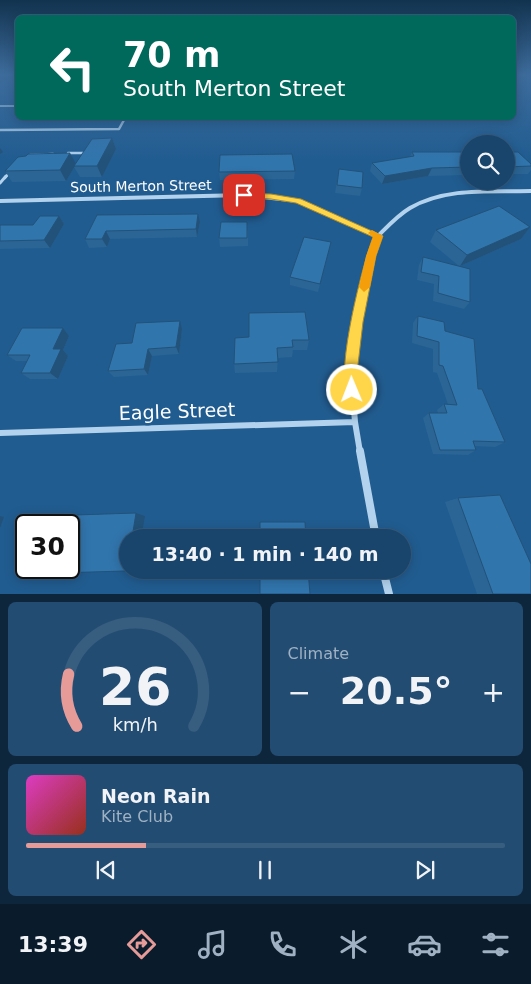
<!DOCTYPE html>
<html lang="en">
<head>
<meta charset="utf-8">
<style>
	body { margin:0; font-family:"DejaVu Sans",sans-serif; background:#224c72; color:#f1f3f6; height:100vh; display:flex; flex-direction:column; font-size:19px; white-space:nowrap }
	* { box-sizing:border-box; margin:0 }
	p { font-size:16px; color:#9fb1c2 }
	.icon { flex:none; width:28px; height:28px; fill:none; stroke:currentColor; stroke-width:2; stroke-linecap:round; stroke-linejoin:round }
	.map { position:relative; height:594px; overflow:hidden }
	.panel { display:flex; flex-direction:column; gap:8px; padding:8px; background:#0e263b; flex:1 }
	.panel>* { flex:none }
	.hud { position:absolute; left:15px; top:15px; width:501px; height:105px; border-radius:8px; box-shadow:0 2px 12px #0003,0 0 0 1px #375d7f; background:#00695c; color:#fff; overflow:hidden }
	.buttons { position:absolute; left:460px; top:135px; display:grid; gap:10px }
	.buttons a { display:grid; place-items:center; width:55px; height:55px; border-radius:50%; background:#19456c; box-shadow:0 2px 12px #0003,0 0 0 1px #375d7f; font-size:25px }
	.speed { position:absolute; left:15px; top:514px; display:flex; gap:10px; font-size:25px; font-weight:700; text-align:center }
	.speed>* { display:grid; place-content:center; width:65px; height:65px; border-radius:50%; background:#19456c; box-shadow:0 2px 12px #0003,0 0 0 1px #375d7f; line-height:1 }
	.speed .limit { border:2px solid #111; border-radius:8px; background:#fff; color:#111 }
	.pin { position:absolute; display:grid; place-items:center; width:42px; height:42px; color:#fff; margin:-21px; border-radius:10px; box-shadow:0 2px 8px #0006 }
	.me { position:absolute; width:55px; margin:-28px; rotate:359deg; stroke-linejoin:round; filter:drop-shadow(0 0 4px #0008) }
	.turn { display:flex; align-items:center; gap:18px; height:105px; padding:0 25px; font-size:22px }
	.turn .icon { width:65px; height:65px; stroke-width:2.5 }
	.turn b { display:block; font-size:35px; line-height:42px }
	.big { font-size:38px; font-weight:700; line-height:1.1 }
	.panel .tile { flex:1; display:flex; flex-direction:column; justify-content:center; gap:8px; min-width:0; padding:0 18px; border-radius:8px; background:#224c72 }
	.panel .dial { align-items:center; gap:0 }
	.dial svg { height:130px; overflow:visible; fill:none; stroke:#375d7f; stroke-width:7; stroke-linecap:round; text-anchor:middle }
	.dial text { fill:#f1f3f6; stroke:none }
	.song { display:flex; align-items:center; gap:15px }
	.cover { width:60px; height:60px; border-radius:8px; background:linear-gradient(135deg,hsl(310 70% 55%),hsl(10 70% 35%)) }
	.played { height:5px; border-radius:2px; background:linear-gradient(90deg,#e69b98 25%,#375d7f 25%) }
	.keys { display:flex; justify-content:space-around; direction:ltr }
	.heat { display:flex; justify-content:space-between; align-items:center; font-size:28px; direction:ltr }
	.panel .tiles { flex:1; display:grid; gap:8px; grid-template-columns:1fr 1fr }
	.tile:last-child { grid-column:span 2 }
	.trip { position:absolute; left:119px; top:529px; width:292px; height:50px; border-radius:25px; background:#19456c; box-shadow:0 2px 12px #0003,0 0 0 1px #375d7f; font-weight:700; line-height:50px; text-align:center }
	.menu { display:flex; height:80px; justify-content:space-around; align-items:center; background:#0a1c2b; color:#9fb1c2 }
	.menu .icon { width:35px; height:35px }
	.menu .on { color:#e69b98 }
	.menu b { font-size:22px; color:#f1f3f6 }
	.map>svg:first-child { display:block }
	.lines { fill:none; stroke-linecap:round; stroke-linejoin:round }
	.lane-far2 { stroke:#b2d2ed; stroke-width:2 }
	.lane-far1 { stroke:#b2d2ed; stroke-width:2.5 }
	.lane { stroke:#b2d2ed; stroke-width:3 }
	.street-far3 { stroke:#b2d2ed; stroke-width:4 }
	.street-far2 { stroke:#b2d2ed; stroke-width:5 }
	.street-far1 { stroke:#b2d2ed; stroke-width:6 }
	.street { stroke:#b2d2ed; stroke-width:8 }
	.wall { fill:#2a6595 }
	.shaded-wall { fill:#225279 }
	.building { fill:#3175ad; stroke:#225279 }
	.route { fill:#ffd54a; stroke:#a68a30 }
	.slow { fill:#f59e0b }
	.labels { text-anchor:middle; stroke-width:5; stroke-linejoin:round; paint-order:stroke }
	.far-street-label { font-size:14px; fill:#fff; stroke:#215c90 }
	.near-street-label { font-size:19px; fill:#fff; stroke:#215c90 }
</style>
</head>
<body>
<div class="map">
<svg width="531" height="594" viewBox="0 0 531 594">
	<rect width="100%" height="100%" fill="#215c90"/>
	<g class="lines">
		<path class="lane-far2" d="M 0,106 L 18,106
			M 123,121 L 125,118"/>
		<path class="lane-far1" d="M 0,130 L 119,129 L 124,120
			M 68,153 L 85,153
			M 30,155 L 53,154
			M 5,178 L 10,172"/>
		<path class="lane" d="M 0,183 L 6,176"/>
		<path class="street-far3" d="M 0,201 L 244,195 L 298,201 L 378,236 C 388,226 398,215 410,208 C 446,187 491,192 531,191
			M 373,249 L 378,236"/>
		<path class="street-far2" d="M 355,339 L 374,248"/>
		<path class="street-far1" d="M 355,338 L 351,373 L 355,422 L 360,452
			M 0,433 L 355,422"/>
		<path class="street" d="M 360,451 L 376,538
			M 383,570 L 389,594"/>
	</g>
	<path class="wall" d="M 112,138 L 116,149 L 102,177 L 80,177 L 74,167 L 66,181 L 12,182 L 5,171 L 76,164 Z
		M 412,152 L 469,152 L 469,175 L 428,176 L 382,184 L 370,171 L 372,163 L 410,157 Z
		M 506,152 L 531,166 L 531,170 L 528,174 L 506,174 Z
		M 220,155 L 295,171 L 294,179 L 220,180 L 219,172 Z
		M 339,169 L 362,188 L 360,196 L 335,193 Z
		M 97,215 L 200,222 L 197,237 L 110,239 L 107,247 L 89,248 L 85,239 Z
		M 59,216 L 64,224 L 50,248 L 0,249 L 0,225 L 33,225 Z
		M 530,227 L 521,239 L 460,266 L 470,302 L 464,309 L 433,301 L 434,284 L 417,280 L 419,265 L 423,257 L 459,266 L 430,242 L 436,230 Z
		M 248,230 L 248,246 L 220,247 L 219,238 Z
		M 331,242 L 318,292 L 290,285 L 290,277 Z
		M 418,316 L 445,331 L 478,389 L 505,442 L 495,447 L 475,446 L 476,450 L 468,455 L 433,454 L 423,418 L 429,413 L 438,413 L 437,410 L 444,404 L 448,404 L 437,373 L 433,372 L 433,349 L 412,343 L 413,323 Z
		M 63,328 L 69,336 L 63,350 L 68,356 L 58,379 L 30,379 L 21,373 L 27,361 L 16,361 L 7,355 Z
		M 182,329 L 179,354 L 152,356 L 148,375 L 114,377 L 108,371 L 132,343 Z
		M 235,338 L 309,340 L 307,350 L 293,350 L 292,357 L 278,358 L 277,372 L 235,373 L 234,364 Z
		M 458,498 L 531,594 L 477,594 L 445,502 Z"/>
	<path class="shaded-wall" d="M 0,75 L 12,75 L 0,84 Z
		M 112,138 L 116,149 L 102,177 L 97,166 Z
		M 0,148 L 3,152 L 0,154 Z
		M 70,153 L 76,164 L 66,181 L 60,170 Z
		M 432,168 L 428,176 L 382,184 L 385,176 Z
		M 198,214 L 200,222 L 197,237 L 196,229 Z
		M 59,216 L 64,224 L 50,248 L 44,240 Z
		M 530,227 L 521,239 L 460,266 L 467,255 Z
		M 106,231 L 110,239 L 107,247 L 102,239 Z
		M 180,321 L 182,329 L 179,354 L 176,347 Z
		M 63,328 L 69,336 L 63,350 L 68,356 L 58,379 L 50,373 L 53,349 Z
		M 148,349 L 152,356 L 148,375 L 144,369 Z
		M 136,513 L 145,516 L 141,538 L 132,538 Z
		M 0,516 L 4,517 L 0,528 Z
		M 128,560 L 128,570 L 135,570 L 125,571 Z"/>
	<path class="building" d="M 112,138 L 97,166 L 74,166 L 92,139 Z
		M 412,152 L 469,152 L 469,167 L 432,168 L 385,176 L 372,163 L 414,156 Z
		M 506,152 L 518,152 L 531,164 L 531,166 L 506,167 Z
		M 70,153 L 60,170 L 5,171 L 18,157 L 26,156 L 28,154 Z
		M 292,154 L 295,171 L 219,172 L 220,155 Z
		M 339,169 L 363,172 L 362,188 L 337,185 Z
		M 499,206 L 530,227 L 467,255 L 436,230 Z
		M 198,214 L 196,229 L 106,231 L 102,239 L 85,239 L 97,215 Z
		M 40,216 L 59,216 L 44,240 L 0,241 L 0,225 L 33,225 Z
		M 221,222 L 247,222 L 247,238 L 219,238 Z
		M 304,237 L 331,242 L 320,284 L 290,277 Z
		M 423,257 L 470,269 L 470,302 L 438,293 L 439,276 L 421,272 Z
		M 305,312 L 309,340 L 292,340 L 293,347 L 277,348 L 278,362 L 234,364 L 235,338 L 249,337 L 249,313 Z
		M 418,316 L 444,322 L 445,331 L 474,339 L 478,389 L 482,389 L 505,442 L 473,441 L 476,450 L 440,450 L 429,413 L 447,413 L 444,404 L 457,405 L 443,366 L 439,365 L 439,342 L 417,336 Z
		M 180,321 L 176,347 L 148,349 L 144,369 L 108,371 L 116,344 L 132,343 L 136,323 Z
		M 22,328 L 63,328 L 53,349 L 61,349 L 50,373 L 21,373 L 30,355 L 7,355 Z
		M 500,495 L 531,564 L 531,594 L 493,594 L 458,498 Z
		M 136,513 L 132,538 L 128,538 L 128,560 L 125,571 L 24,574 L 26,567 L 69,568 L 69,525 L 41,525 L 44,516 Z
		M 260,522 L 305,522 L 306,538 L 260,538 Z
		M 260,570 L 308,570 L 310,594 L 260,594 Z"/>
	<linearGradient id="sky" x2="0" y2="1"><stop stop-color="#12334f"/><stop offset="0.47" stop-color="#3d6c9c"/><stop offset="1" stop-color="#3d6c9c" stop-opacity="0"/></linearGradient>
	<rect width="531" height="159" fill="url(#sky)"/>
	<path class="route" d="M 244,193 L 271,194 L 301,199 L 383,236 L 376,256 L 363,322 L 357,373 L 359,390 L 357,394 L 352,396 L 347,394 C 336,369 362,266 373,237 L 296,203 L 271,199 L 241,197 L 240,195 Z"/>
	<path class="slow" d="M 372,230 L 383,236 L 376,256 L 370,287 L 364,292 L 359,287 L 366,256 L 373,237 L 368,233 Z"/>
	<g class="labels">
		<g class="far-street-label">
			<text transform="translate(141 186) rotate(-1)" y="5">South Merton Street</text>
		</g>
		<g class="near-street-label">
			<text transform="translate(177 411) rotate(-2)" y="7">Eagle Street</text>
		</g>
	</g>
</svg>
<div class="buttons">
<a><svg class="icon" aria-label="search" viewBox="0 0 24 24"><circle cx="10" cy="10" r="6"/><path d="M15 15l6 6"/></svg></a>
</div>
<div class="speed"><div class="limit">30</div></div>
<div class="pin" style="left:244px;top:195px;background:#d93025"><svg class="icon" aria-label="arrive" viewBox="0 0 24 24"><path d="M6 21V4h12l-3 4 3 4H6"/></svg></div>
<svg class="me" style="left:352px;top:390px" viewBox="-20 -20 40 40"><circle r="17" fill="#ffd54a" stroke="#fff" stroke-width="3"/><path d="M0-11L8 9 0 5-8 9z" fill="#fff"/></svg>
<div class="trip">13:40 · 1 min · 140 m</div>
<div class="hud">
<div class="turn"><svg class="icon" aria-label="left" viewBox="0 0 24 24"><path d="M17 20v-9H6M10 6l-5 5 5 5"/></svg><div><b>70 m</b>South Merton Street</div></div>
</div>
</div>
<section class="panel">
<div class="tiles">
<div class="tile dial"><svg viewBox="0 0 100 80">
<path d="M14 69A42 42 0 1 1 86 69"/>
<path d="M14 69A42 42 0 0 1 9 37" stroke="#e69b98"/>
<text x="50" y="56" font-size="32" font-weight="700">26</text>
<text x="50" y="72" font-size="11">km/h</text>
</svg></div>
<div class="tile"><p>Climate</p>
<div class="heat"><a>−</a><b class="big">20.5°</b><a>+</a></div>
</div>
<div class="tile">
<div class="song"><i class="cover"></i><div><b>Neon Rain</b><p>Kite Club</p></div></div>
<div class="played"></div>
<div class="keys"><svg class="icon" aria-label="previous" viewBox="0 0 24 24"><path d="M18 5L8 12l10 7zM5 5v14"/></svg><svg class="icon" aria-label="pause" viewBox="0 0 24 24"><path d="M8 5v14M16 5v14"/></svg><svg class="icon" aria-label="next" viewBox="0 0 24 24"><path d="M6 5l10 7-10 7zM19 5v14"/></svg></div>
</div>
</div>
</section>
<nav class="menu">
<b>13:39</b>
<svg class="icon on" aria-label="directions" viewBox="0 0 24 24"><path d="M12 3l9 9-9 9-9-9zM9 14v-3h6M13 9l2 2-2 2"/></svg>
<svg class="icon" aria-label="music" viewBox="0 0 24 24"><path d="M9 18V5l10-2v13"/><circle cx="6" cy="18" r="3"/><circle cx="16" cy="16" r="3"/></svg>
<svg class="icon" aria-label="phone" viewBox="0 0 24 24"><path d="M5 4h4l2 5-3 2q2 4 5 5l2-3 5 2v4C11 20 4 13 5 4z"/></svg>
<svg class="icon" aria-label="climate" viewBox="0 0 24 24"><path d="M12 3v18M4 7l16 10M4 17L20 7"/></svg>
<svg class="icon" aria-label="car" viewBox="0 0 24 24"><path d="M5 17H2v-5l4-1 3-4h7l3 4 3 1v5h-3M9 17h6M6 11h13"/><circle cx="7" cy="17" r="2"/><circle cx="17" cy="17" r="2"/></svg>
<svg class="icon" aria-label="filters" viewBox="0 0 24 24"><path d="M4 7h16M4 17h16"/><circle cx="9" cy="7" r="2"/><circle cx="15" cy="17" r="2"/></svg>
</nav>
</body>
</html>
